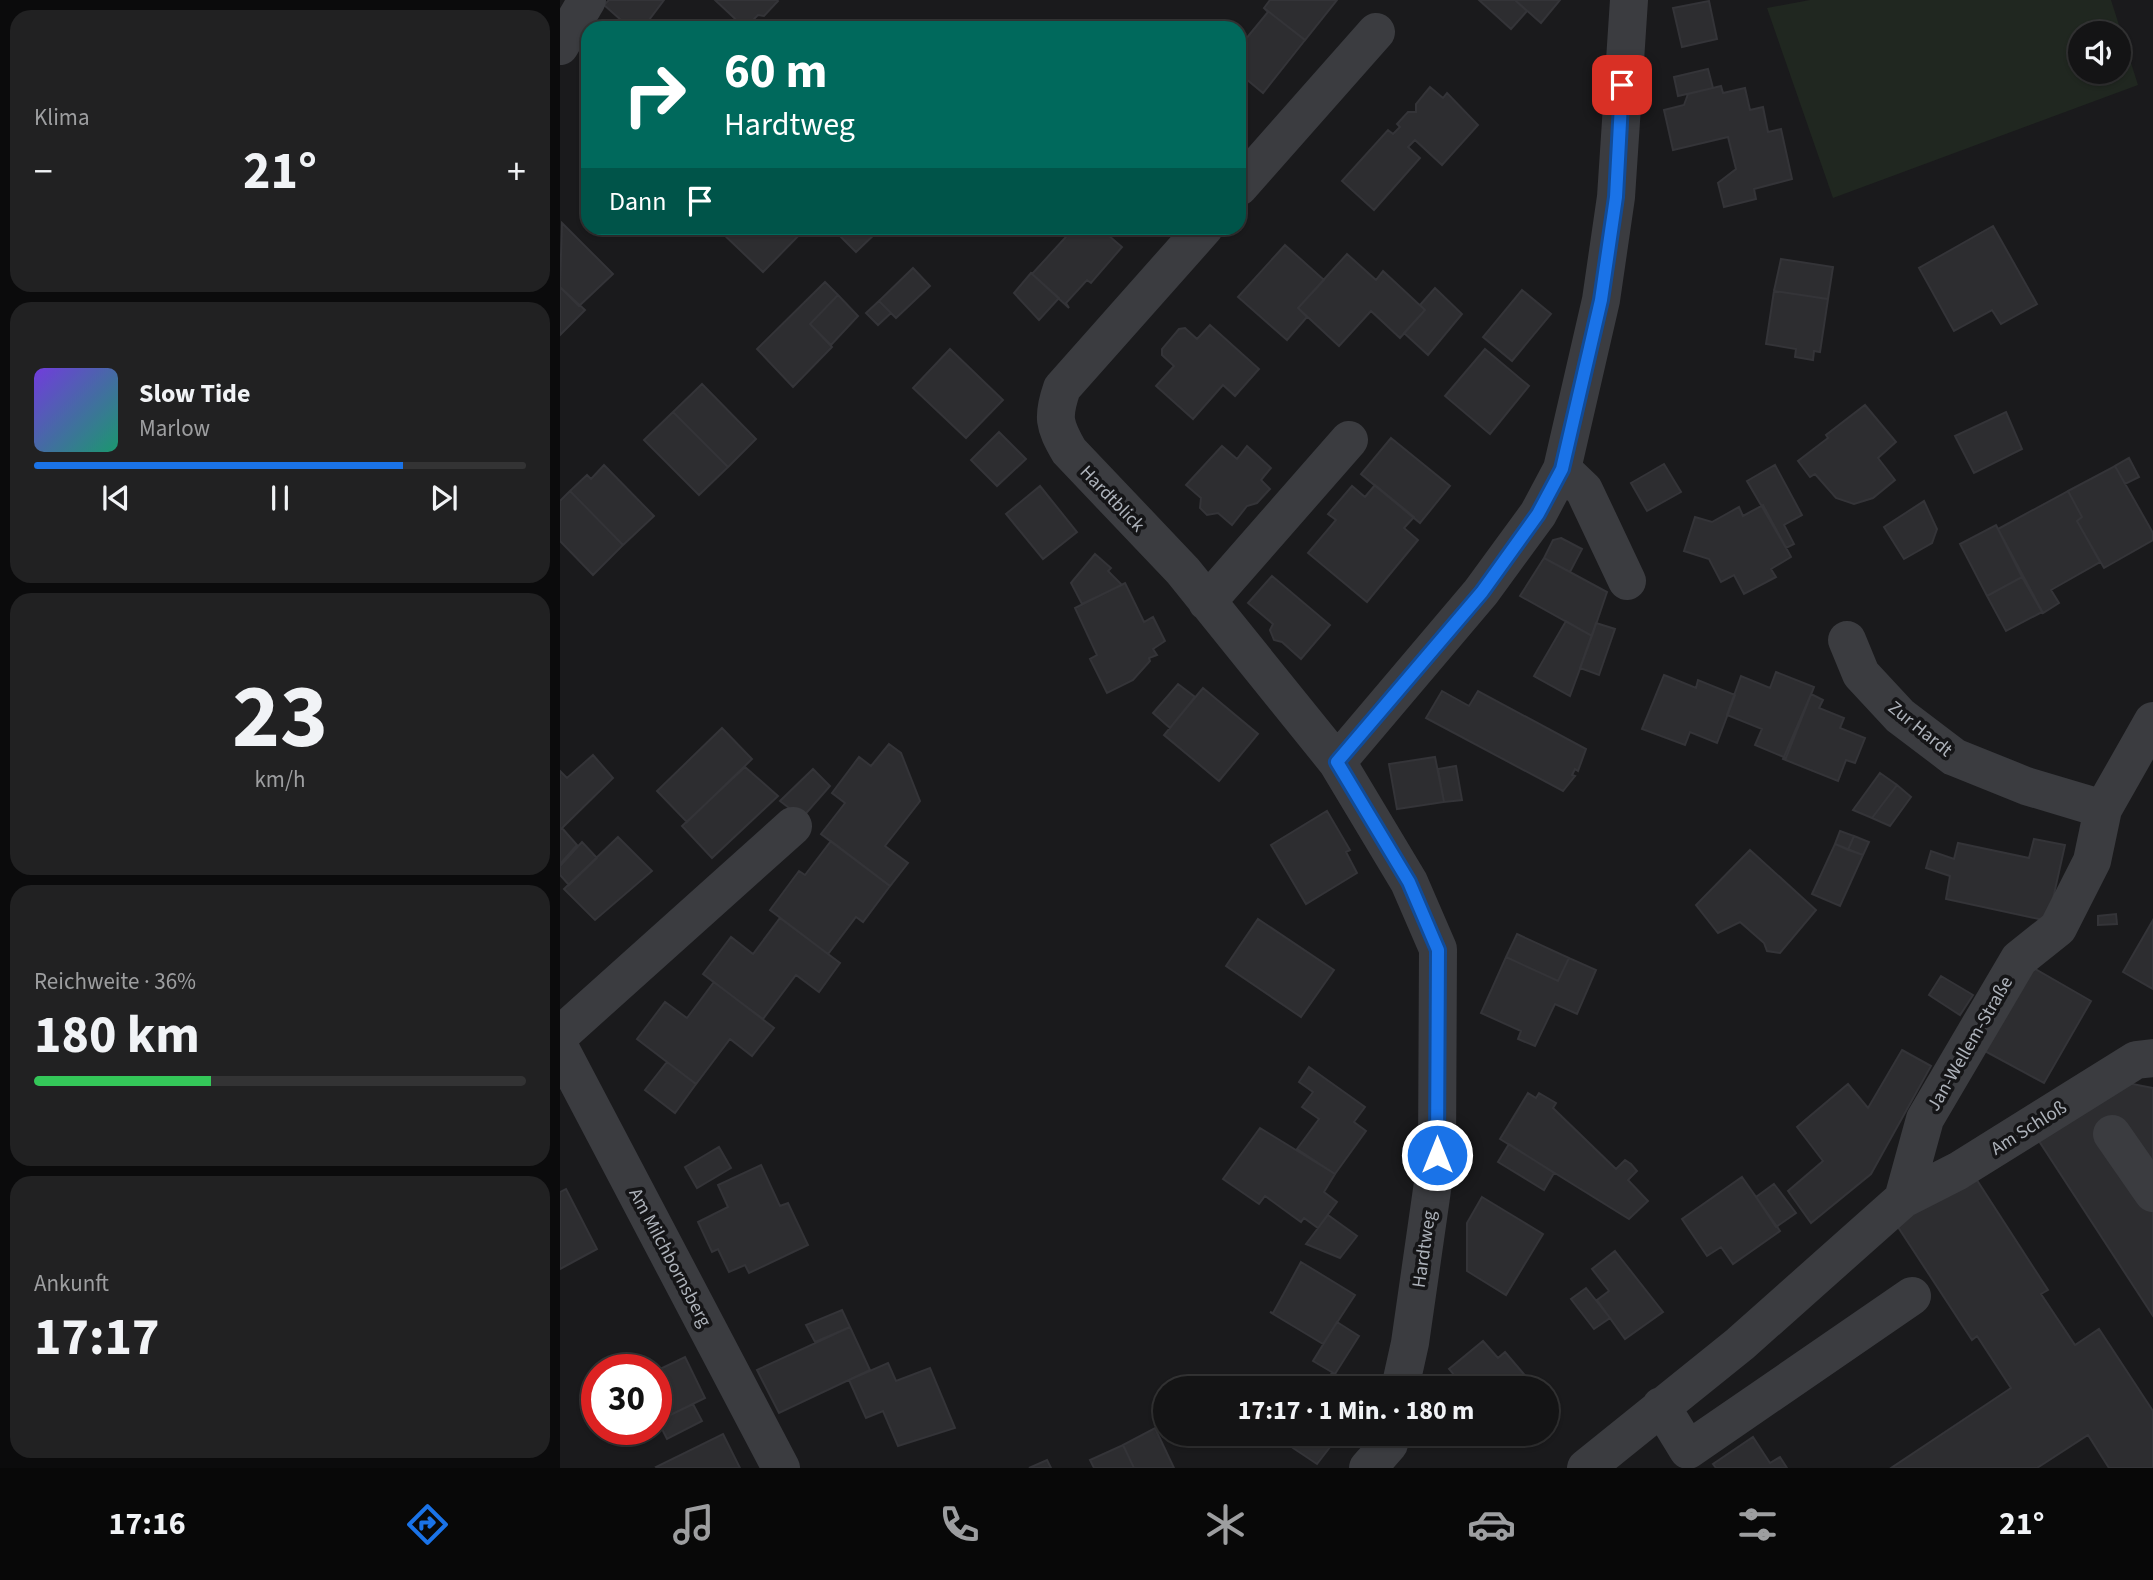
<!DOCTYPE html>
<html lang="de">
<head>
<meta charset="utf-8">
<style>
	body { margin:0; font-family:"Source Sans 3",sans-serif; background:#212122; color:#f1f3f6; height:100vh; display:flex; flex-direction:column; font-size:26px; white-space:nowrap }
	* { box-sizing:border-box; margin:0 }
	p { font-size:23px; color:#9d9ea0 }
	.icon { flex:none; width:38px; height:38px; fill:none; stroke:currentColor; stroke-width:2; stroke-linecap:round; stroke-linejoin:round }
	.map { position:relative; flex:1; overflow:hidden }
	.side { display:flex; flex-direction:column; gap:10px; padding:10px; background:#0b0b0c; width:560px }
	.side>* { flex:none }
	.guide { position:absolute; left:21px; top:21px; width:665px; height:214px; border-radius:21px; box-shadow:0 2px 5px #0004,0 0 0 2px #333334; background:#00695c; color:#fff; overflow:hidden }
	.buttons { position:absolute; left:1508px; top:21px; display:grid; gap:14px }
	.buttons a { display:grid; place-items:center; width:63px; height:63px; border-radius:50%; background:#141415; box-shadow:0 2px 5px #0004,0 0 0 2px #333334; font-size:35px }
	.speed { position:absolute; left:21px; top:1354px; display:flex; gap:14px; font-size:35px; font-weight:700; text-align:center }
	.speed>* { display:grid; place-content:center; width:91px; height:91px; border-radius:50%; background:#141415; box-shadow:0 2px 5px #0004,0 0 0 2px #333334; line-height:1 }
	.speed .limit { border:10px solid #d22; background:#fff; color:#111 }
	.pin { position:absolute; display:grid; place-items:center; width:60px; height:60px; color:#fff; margin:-30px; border-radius:14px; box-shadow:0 4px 10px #0006 }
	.me { position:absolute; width:77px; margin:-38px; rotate:0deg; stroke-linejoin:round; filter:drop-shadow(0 0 5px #0008) }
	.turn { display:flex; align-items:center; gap:24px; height:147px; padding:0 28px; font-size:32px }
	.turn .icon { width:91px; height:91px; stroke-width:2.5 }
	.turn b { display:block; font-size:49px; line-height:60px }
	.then { display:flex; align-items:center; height:66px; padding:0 28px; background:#0003; gap:14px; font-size:26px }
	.big { font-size:52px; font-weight:700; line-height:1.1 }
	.side .tile { flex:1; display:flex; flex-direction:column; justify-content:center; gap:10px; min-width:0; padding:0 24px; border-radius:21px; background:#212122 }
	.side .dial { align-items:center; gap:0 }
	.dial b { font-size:91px; line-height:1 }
	.song { display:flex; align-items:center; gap:21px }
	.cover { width:84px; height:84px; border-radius:10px; background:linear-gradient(135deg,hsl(260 70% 55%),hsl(160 70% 35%)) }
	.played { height:7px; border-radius:4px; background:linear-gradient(90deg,#1a73e8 75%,#333334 75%) }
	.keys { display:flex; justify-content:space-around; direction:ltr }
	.heat { display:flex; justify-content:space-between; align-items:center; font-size:38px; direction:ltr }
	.charge { height:10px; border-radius:5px; background:linear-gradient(90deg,#34c759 36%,#333334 0) }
	.trip { position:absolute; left:593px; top:1376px; width:406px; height:70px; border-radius:35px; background:#141415; box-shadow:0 2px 5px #0004,0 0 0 2px #333334; font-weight:700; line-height:70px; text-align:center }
	.tabs { display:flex; height:112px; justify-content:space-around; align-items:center; background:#080808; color:#9d9ea0 }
	.tabs .icon { width:49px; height:49px }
	.tabs .selected { color:#1a73e8 }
	.tabs b { font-size:32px; color:#f1f3f6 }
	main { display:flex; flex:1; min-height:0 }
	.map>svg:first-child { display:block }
	.green { fill:#202720; fill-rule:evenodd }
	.building { fill:#2d2d30; stroke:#343438; stroke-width:2 }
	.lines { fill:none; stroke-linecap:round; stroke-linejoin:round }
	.minor { stroke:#3b3c40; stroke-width:38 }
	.route-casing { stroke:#114b97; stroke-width:18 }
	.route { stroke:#1a73e8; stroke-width:12 }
	.labels { text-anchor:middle; stroke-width:7; stroke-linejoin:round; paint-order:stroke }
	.street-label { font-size:19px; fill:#adb2ba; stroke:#151517 }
</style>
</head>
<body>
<main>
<section class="side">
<div class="tile"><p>Klima</p>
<div class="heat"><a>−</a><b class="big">21°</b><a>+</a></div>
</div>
<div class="tile">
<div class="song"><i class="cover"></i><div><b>Slow Tide</b><p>Marlow</p></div></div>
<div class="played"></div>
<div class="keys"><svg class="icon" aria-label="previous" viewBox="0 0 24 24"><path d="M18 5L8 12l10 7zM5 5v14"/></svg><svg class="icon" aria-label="pause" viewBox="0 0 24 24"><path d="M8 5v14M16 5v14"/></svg><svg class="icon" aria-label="next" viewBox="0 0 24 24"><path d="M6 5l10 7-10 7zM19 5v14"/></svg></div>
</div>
<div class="tile dial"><b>23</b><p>km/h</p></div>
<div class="tile"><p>Reichweite · 36%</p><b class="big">180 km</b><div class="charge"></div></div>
<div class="tile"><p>Ankunft</p><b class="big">17:17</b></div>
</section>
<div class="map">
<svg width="1593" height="1468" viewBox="0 0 1593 1468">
	<rect width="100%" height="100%" fill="#1a1a1c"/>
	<path class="green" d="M 1250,0 L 1551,0 L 1578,85 L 1273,198 L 1207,8 ZM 1521,33 L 1559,33 L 1559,72 L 1521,72 Z"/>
	<path class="building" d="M 49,0 L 104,0 L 83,28 L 70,28 L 44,5 Z
		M 155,0 L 217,0 L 218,1 L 204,16 L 198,15 L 185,28 Z
		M 710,0 L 777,0 L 745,40 L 704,8 Z
		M 919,0 L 955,0 L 967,11 L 951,29 Z
		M 955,0 L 1000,0 L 981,23 Z
		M 1149,1 L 1157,39 L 1122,47 L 1113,8 Z
		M 704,8 L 745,40 L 703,93 L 679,73 L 679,35 L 685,40 L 708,12 Z
		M 1148,69 L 1153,88 L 1118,96 L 1114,77 Z
		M 1161,86 L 1163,93 L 1185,88 L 1190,110 L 1203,107 L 1208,132 L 1221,129 L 1232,179 L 1194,189 L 1196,199 L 1164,207 L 1158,183 L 1176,169 L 1168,137 L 1113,150 L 1104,110 L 1124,105 L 1128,94 Z
		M 870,87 L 883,98 L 887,93 L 918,125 L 882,165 L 855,140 L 848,147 L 860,158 L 814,210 L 782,181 L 828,130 L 833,134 L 840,127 L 837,124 L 848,112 L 856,112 L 856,104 Z
		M 2,223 L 53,274 L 19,306 L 0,287 Z
		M 1433,226 L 1477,304 L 1441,324 L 1432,310 L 1394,331 L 1359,268 Z
		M 161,228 L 246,228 L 203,272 L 159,230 Z
		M 289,228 L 321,228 L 296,252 L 280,236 Z
		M 514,228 L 540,228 L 562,247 L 531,283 L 527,280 L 506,303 L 509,308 L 472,274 Z
		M 725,245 L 764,280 L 738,308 L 747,317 L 727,340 L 678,297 Z
		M 787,254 L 816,280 L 823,271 L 865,310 L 840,338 L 811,311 L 779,346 L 738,308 Z
		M 1221,259 L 1273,267 L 1268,299 L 1214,291 Z
		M 353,268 L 370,286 L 336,318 L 319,301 Z
		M 471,273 L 499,298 L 479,320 L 454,293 Z
		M 265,282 L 278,295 L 250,324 L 272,347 L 233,387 L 197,349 Z
		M 0,287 L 25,310 L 0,335 Z
		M 875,288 L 902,314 L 868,355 L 844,333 L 865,310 L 860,305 Z
		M 962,290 L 991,314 L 952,361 L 923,337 Z
		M 1214,291 L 1268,299 L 1260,352 L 1254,351 L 1253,360 L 1235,357 L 1236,349 L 1206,344 Z
		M 278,295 L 298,316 L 271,345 L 250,324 Z
		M 319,301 L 331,313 L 318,325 L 306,313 Z
		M 650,325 L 699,369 L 675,396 L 663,385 L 633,419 L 596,386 L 614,366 L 602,355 L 602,349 L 619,329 L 625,328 L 637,339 Z
		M 390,349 L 443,400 L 406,438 L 353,388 Z
		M 925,349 L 969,386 L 930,434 L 885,396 Z
		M 142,384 L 196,439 L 168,467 L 113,412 Z
		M 1305,405 L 1336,442 L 1318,458 L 1335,480 L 1313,498 L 1294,504 L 1276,498 L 1255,474 L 1250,477 L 1238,461 L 1268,438 L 1266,435 Z
		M 113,412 L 168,467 L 139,495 L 84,440 Z
		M 1446,412 L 1462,449 L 1414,473 L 1395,436 Z
		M 439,432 L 466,459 L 437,486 L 411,460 Z
		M 831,438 L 890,486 L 860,523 L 801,474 Z
		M 662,446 L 677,459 L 687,446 L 711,468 L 701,480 L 710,489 L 697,503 L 687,506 L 672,525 L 658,513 L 647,515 L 640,508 L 641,498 L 626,485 Z
		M 1569,458 L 1579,477 L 1565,484 L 1555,466 Z
		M 1104,464 L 1121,492 L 1087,511 L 1071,483 Z
		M 44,465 L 94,516 L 63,545 L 10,491 L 27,475 L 31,479 Z
		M 1215,465 L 1242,515 L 1224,525 L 1234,544 L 1226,548 L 1187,481 Z
		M 1555,466 L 1593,533 L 1593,540 L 1544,568 L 1517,521 L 1522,517 L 1508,491 Z
		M 815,485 L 854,517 L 844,528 L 858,540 L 807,602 L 748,553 L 776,520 L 768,514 L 792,486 L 805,497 Z
		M 480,486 L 517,532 L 483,559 L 446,514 Z
		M 10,491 L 63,545 L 33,575 L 0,541 L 0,501 Z
		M 1508,491 L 1522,517 L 1517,521 L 1540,562 L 1491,590 L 1499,603 L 1483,613 L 1438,529 Z
		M 1364,501 L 1377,529 L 1372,543 L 1344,559 L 1324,527 Z
		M 1203,505 L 1231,557 L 1211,569 L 1216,577 L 1184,594 L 1174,575 L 1161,582 L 1149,559 L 1124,551 L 1135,517 L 1152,522 L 1179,507 L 1183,516 Z
		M 1436,525 L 1462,577 L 1427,596 L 1400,544 Z
		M 1001,538 L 1022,549 L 1010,572 L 984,558 L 993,540 Z
		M 535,554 L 551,568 L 548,571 L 562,585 L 522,604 L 511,583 Z
		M 984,558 L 1047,592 L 1032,636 L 960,596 Z
		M 712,576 L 770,625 L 741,659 L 722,642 L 714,640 L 710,630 L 713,624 L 688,603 Z
		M 1462,577 L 1482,612 L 1446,631 L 1427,596 Z
		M 565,583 L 584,622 L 593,617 L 605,641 L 593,649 L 597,655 L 589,658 L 590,661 L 573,680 L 547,693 L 530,659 L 537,655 L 515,608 Z
		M 1006,621 L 1032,636 L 1010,696 L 974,676 Z
		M 1036,623 L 1055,629 L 1039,675 L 1020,668 Z
		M 1216,672 L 1254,687 L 1226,758 L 1195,745 L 1202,729 L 1167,715 L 1181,676 L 1210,688 Z
		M 1104,675 L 1136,688 L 1138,680 L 1175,695 L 1157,743 L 1130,732 L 1125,745 L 1082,729 Z
		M 618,684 L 635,697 L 610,728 L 593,713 Z
		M 643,688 L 698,734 L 659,781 L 604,735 Z
		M 882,691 L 909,706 L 918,691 L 1026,749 L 1018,771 L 1015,769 L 1012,775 L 1015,776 L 1003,791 L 866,718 Z
		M 1251,694 L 1263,700 L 1259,708 L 1284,718 L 1280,728 L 1305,738 L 1295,763 L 1286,760 L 1278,781 L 1223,759 Z
		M 162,728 L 192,759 L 127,822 L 97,791 Z
		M 329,744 L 341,753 L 360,801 L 325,846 L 348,863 L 330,886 L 261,834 L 285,803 L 272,793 L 299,757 L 311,766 Z
		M 33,755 L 53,778 L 0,830 L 0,771 L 7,778 Z
		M 875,757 L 884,802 L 837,809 L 829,764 Z
		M 896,766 L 902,800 L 884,802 L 878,769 Z
		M 185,767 L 218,796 L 152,858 L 122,826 Z
		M 253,769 L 270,786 L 242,818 L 220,801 Z
		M 1320,773 L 1337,785 L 1312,818 L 1293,810 Z
		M 1337,785 L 1351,797 L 1330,826 L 1312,818 Z
		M 767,811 L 790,850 L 786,852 L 797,873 L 746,904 L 711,845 Z
		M 2,828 L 17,845 L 0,864 L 0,830 Z
		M 1280,831 L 1294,836 L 1288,850 L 1275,844 Z
		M 1294,836 L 1309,842 L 1303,855 L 1288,850 Z
		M 58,837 L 92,871 L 35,920 L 4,889 Z
		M 1474,839 L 1505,845 L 1488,921 L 1386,899 L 1390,876 L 1366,868 L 1371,851 L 1394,859 L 1398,843 L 1469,858 Z
		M 271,841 L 330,886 L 303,922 L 296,917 L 268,954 L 210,910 L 239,871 L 245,875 Z
		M 22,842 L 37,858 L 9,885 L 0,875 L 0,866 Z
		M 1275,844 L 1303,855 L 1280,906 L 1252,894 Z
		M 1190,850 L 1256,910 L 1220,953 L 1207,951 L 1204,943 L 1180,922 L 1158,933 L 1136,905 Z
		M 1556,914 L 1557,924 L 1538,925 L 1538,916 Z
		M 220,918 L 280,963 L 259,992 L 236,975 L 203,1019 L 143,974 L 171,937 L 193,954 Z
		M 698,919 L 774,970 L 741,1017 L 666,966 Z
		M 1593,920 L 1593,989 L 1563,972 Z
		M 957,934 L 1009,958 L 998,981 L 946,957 Z
		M 946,957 L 998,981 L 1009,958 L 1036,970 L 1017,1014 L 995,1004 L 975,1046 L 958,1039 L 961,1031 L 921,1013 Z
		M 1470,966 L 1531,1001 L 1484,1083 L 1423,1050 Z
		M 1381,976 L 1413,995 L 1400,1015 L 1369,995 Z
		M 154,982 L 214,1028 L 192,1056 L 170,1039 L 136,1084 L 77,1039 L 105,1002 L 127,1018 Z
		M 1342,1050 L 1371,1066 L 1311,1174 L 1251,1223 L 1228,1191 L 1263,1161 L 1237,1127 L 1288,1084 L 1308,1108 Z
		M 107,1062 L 136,1084 L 115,1113 L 85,1090 Z
		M 749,1067 L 805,1107 L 794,1122 L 806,1131 L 775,1174 L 737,1149 L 759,1119 L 742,1107 L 753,1092 L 739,1082 Z
		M 1562,1082 L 1593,1088 L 1593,1316 L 1477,1138 Z
		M 968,1093 L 976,1098 L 979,1093 L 996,1103 L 993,1108 L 1056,1169 L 1065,1160 L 1071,1164 L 1077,1171 L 1068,1180 L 1088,1201 L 1069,1219 L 940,1139 Z
		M 700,1128 L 775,1174 L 764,1192 L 777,1202 L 758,1228 L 744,1218 L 741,1222 L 705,1196 L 699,1204 L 663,1179 Z
		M 949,1144 L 994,1173 L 984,1190 L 938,1162 Z
		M 159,1147 L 171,1168 L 137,1188 L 125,1167 Z
		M 201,1165 L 220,1206 L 228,1203 L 248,1245 L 189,1273 L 185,1265 L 169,1272 L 158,1249 L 152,1252 L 138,1222 L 168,1207 L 158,1185 Z
		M 1413,1174 L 1488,1290 L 1481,1294 L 1515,1345 L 1539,1329 L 1593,1411 L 1593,1468 L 1549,1468 L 1528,1435 L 1477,1468 L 1331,1468 L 1451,1388 L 1417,1336 L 1412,1340 L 1336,1224 Z
		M 1182,1177 L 1220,1231 L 1173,1264 L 1161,1247 L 1147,1256 L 1122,1219 Z
		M 1214,1184 L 1236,1213 L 1216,1227 L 1196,1197 Z
		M 6,1189 L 37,1249 L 0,1269 L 0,1192 Z
		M 922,1197 L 983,1234 L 946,1295 L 907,1271 L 907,1223 Z
		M 768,1215 L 797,1236 L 780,1258 L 746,1244 Z
		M 1055,1251 L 1103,1312 L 1065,1339 L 1037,1300 L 1049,1291 L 1032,1269 Z
		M 741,1262 L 795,1295 L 763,1344 L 710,1312 L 713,1313 Z
		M 1026,1288 L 1050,1318 L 1034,1329 L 1011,1299 Z
		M 282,1310 L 290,1327 L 255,1342 L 246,1325 Z
		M 777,1322 L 799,1336 L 775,1374 L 753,1361 Z
		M 290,1327 L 310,1370 L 219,1413 L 197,1370 Z
		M 923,1341 L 938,1358 L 945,1352 L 968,1379 L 958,1388 L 905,1388 L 889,1369 Z
		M 125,1357 L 145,1398 L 96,1422 L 96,1371 Z
		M 328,1363 L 336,1381 L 370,1368 L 395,1428 L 338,1446 L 323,1411 L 306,1418 L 289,1380 Z
		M 772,1373 L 775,1374 L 796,1388 L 761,1388 Z
		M 133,1404 L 142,1421 L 107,1439 L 98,1421 Z
		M 595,1428 L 614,1468 L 574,1468 L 563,1445 Z
		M 713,1433 L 771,1433 L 777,1438 L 757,1464 L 727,1444 L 725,1446 Z
		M 163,1434 L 180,1468 L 97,1468 L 96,1467 Z
		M 1193,1437 L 1210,1463 L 1220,1457 L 1227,1468 L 1156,1468 L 1153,1464 Z
		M 563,1445 L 574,1468 L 534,1468 L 530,1460 Z
		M 487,1460 L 491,1468 L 469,1468 Z"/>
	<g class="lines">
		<path class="minor" d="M 0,46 L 27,0
			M 679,187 L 816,32
			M 644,228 L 502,388 C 492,417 494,425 509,451 L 623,571 L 777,762
			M 1002,469 L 1024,490 L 1067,581
			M 647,602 L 789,440
			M 1287,640 L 1301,674 L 1340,716 L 1394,757 L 1466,786 L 1543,809
			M 0,1035 L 233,826
			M 0,1048 L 221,1468
			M 1552,1134 L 1593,1193
			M 1343,1199 L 1398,1171 L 1576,1060 L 1593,1058
			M 840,1388 L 850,1343 L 877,1155 L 878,949 L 849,882 L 777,762 L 921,592 L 978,514 L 1002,469 L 1041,300 L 1056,197 L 1069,0
			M 1101,1406 L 1128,1450 L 1352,1296
			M 808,1468 L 829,1444 L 831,1433
			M 1026,1468 L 1180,1344 L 1343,1199 L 1365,1119 L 1459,959 L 1498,928 L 1532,861 L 1543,809 L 1593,721"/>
	</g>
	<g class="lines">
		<g class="route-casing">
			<path id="route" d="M 877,1155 L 878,950 L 849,882 L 777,762 L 922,592 L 978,514 L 1002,469 L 1041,300 L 1056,197 L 1062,85"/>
		</g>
		<use href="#route" class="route"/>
	</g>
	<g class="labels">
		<g class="street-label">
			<text transform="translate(553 498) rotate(46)" y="7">Hardtblick</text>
			<text transform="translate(1361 728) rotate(39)" y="7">Zur Hardt</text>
			<text transform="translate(1409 1043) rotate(-60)" y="7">Jan-Wellem-Straße</text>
			<text transform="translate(1468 1127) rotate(-32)" y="7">Am Schloß</text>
			<text transform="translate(863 1249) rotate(-82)" y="7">Hardtweg</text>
			<text transform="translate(111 1257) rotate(62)" y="7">Am Milchbornsberg</text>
		</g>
	</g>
</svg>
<div class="buttons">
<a><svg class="icon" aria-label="sound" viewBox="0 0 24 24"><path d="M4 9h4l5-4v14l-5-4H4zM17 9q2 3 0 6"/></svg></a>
</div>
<div class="speed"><div class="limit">30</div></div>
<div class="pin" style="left:1062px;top:85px;background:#d93025"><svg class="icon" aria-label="arrive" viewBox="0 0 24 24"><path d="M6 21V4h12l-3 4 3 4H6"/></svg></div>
<svg class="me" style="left:877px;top:1155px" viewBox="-20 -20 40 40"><circle r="17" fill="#1a73e8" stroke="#fff" stroke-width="3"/><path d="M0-11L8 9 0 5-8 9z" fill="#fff"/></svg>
<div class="trip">17:17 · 1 Min. · 180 m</div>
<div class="guide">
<div class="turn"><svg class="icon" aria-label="right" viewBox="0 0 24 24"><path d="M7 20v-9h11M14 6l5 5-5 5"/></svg><div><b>60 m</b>Hardtweg</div></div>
<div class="then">Dann<svg class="icon" aria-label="arrive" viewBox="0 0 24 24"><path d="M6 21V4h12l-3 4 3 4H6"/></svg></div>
</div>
</div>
</main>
<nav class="tabs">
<b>17:16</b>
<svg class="icon selected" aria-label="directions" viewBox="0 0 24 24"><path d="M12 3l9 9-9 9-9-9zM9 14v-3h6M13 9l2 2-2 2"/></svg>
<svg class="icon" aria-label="music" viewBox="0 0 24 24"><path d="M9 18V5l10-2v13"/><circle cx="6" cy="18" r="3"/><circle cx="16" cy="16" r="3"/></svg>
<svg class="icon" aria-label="phone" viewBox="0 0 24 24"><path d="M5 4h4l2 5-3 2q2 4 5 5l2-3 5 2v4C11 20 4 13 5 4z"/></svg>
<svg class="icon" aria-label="climate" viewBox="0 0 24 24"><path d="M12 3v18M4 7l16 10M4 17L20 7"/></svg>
<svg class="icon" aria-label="car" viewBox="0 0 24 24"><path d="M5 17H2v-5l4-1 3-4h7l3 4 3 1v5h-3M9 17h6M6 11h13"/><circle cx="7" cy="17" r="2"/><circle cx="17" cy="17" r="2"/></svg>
<svg class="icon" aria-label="filters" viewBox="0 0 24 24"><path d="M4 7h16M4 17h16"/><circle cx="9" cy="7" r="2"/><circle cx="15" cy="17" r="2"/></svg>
<b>21°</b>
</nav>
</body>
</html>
